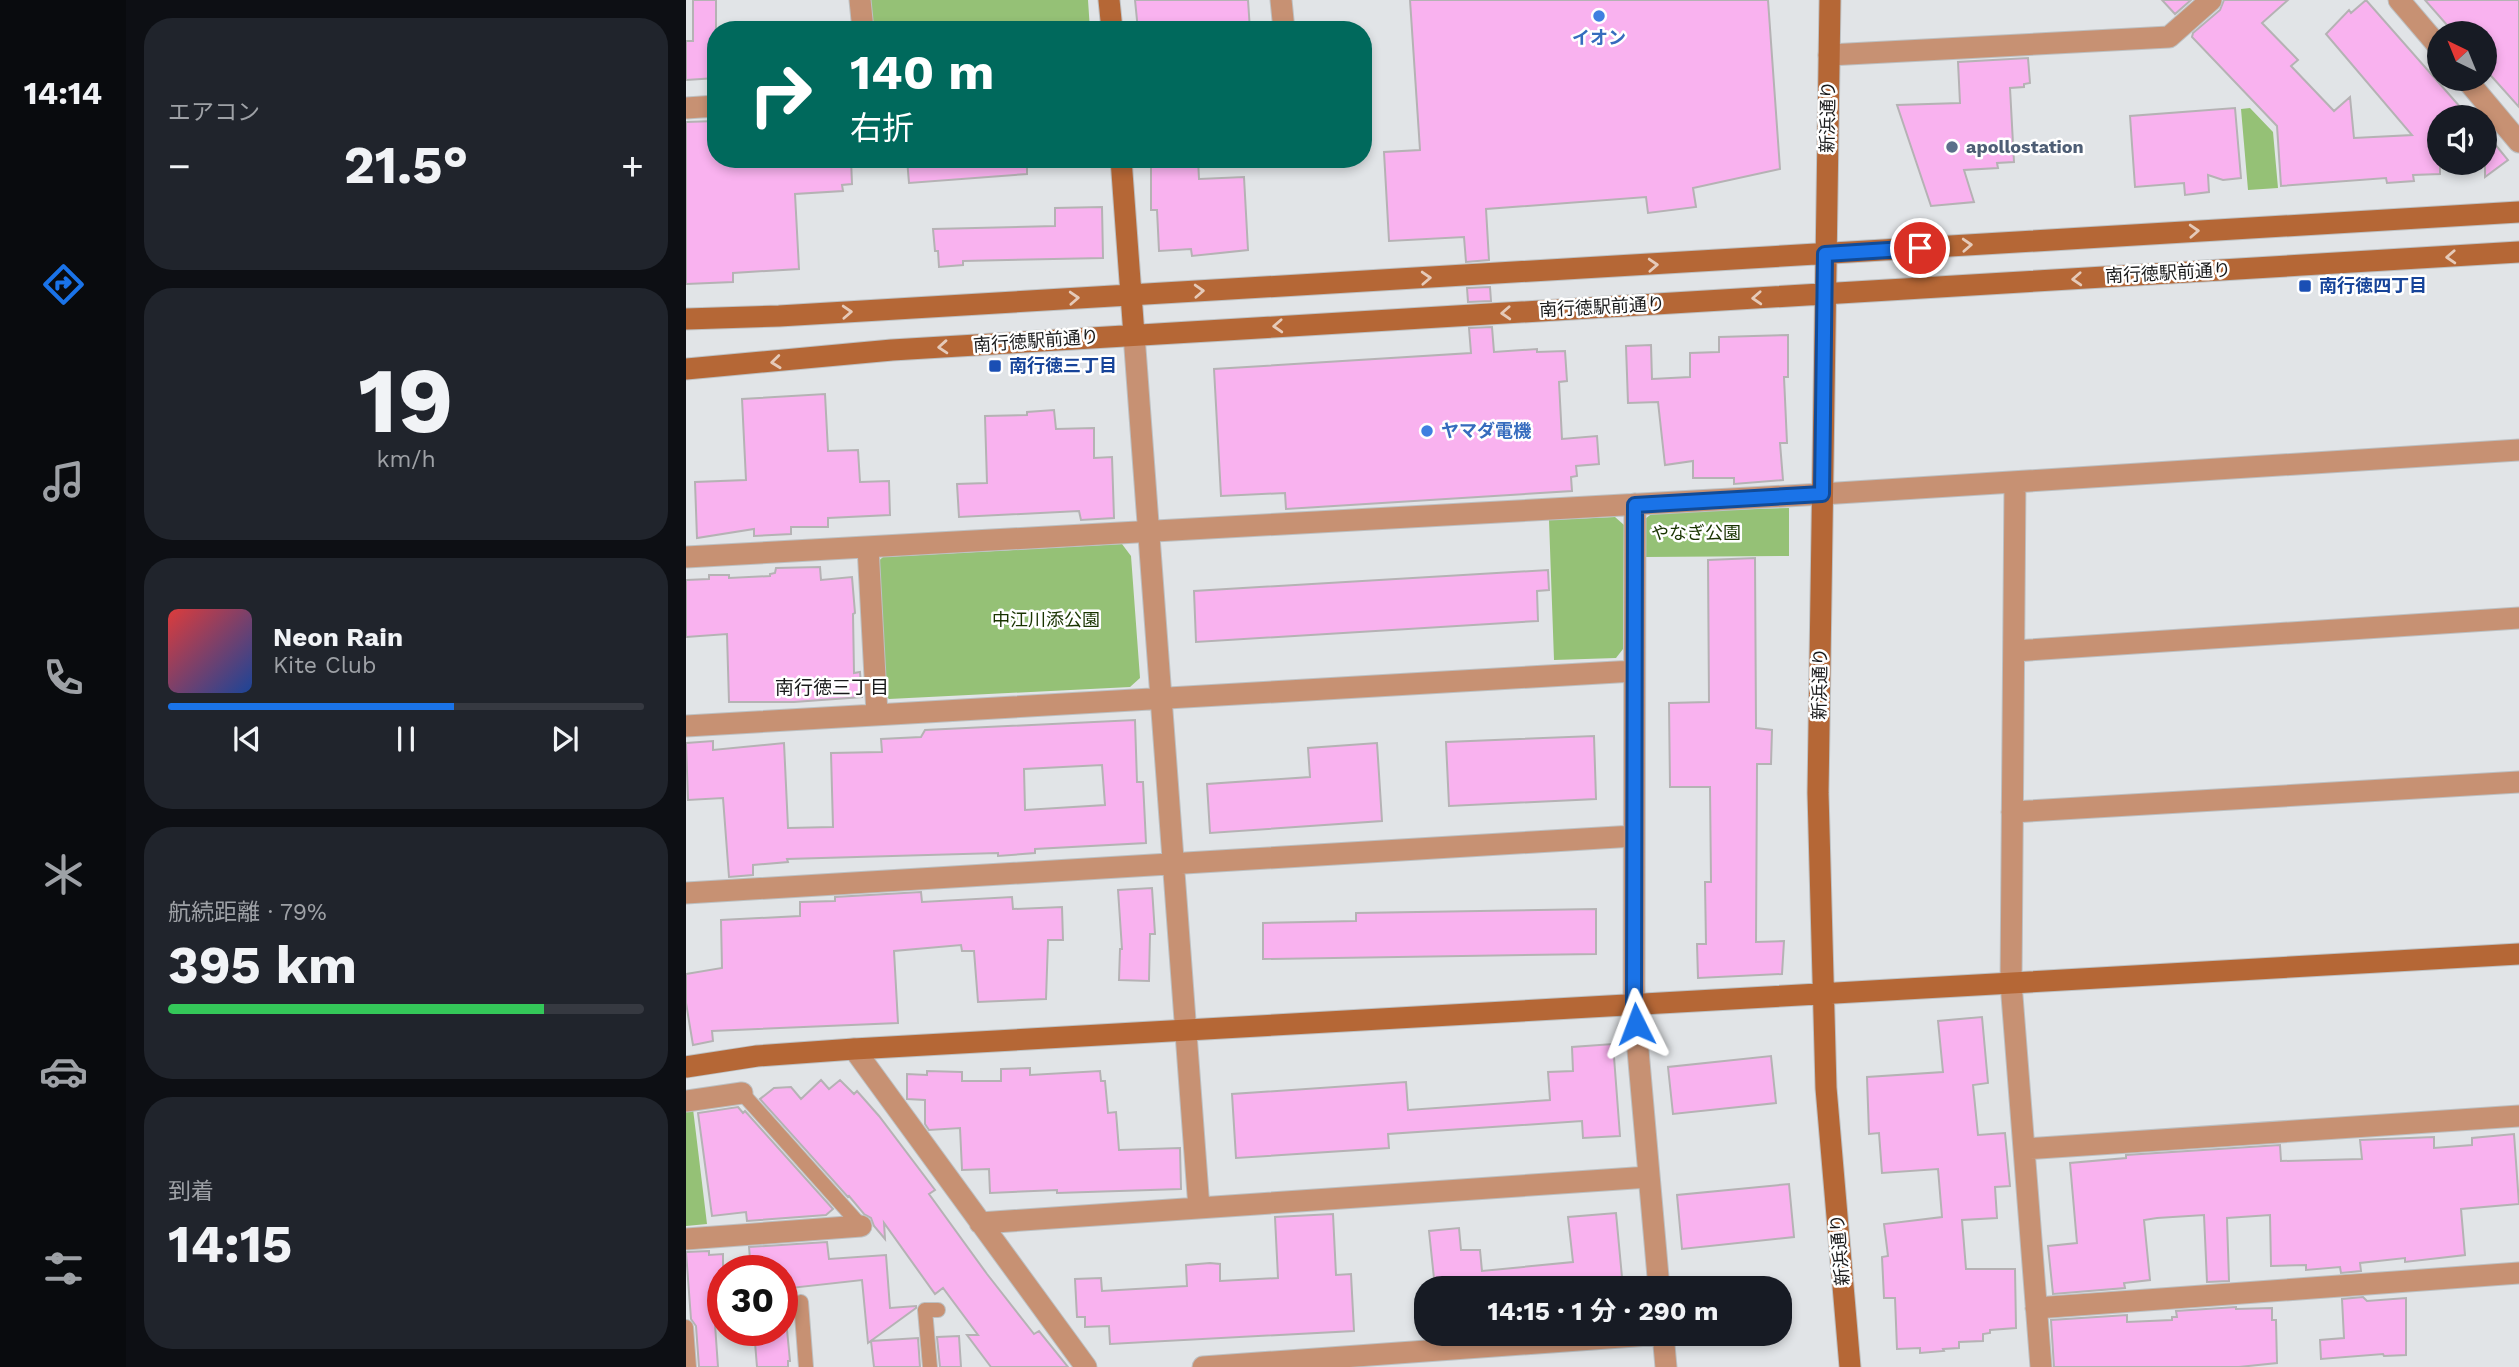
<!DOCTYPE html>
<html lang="ja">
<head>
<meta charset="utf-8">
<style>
	body { margin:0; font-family:"Work Sans","Noto Sans JP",sans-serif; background:#20242c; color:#f1f3f6; height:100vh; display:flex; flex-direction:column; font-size:26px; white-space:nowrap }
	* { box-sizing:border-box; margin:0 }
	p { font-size:23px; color:#9ea1a6 }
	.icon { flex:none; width:38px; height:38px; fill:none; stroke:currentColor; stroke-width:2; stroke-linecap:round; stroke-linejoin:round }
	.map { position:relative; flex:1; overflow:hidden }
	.side { display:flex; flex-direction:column; gap:18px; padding:18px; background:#0d0f14; width:560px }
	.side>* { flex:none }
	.banner { position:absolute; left:21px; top:21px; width:665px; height:147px; border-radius:28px; box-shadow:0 4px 10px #0003; background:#00695c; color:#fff; overflow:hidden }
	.needle { width:46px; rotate:317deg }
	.fabs { position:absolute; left:1741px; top:21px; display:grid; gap:14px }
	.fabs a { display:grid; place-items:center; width:70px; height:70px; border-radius:50%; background:#171b24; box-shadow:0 4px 10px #0003; font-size:35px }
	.speed { position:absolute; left:21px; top:1255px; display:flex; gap:14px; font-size:35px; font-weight:700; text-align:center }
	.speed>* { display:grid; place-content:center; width:91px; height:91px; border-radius:50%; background:#171b24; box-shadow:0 4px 10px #0003; line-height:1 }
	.speed .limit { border:10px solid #d22; background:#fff; color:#111 }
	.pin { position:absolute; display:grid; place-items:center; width:60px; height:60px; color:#fff; margin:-30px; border:4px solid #fff; border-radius:50%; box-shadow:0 2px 7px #0007 }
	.me { position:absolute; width:77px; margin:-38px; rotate:357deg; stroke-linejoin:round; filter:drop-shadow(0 0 5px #0008) }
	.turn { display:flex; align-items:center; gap:24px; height:147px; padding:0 28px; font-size:32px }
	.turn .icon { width:91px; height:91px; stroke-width:2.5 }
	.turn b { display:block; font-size:49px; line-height:60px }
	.big { font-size:52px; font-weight:700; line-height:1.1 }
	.side .widget { flex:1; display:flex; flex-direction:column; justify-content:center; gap:10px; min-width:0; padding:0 24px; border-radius:28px; background:#20242c }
	.side .dial { align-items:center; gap:0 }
	.dial b { font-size:91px; line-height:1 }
	.song { display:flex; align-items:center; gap:21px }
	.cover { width:84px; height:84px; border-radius:10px; background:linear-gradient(135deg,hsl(0 70% 55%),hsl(220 70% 35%)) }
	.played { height:7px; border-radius:4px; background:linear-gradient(90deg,#1a73e8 60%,#363941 60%) }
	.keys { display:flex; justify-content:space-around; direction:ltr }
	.heat { display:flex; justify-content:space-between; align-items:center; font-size:38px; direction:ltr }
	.charge { height:10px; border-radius:5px; background:linear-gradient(90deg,#34c759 79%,#363941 0) }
	.trip { position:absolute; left:728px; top:1276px; width:378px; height:70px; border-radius:28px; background:#171b24; box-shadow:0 4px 10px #0003; font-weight:700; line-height:70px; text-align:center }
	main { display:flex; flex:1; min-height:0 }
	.dock { display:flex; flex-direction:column; width:126px; justify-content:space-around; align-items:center; background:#090b0e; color:#9ea1a6 }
	.dock .icon { width:49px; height:49px }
	.dock .on { color:#1a73e8 }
	.dock b { font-size:32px; color:#f1f3f6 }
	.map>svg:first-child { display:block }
	.green { fill:#95c176 }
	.building { fill:#f9b2ef; stroke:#b5b2b4; stroke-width:2; fill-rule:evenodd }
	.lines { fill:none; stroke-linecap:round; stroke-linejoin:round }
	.lane-casing { stroke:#bdc0c2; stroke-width:16 }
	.street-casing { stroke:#bdc0c2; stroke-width:23 }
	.secondary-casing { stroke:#bdc0c2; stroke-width:23 }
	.lane { stroke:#c79173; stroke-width:14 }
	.street { stroke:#c79173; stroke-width:21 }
	.secondary { stroke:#b56736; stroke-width:21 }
	.oneway { stroke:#e5cab9 }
	.route-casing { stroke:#114b97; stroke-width:18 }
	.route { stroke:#1a73e8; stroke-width:12 }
	.shop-dot { fill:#3f7fe0; stroke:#fff; stroke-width:2.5 }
	.service-dot { fill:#5c6f8a; stroke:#fff; stroke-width:2.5 }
	.transit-dot { fill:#1a4fb4; stroke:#fff; stroke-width:2.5 }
	.labels { text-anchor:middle; stroke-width:5; stroke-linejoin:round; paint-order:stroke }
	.shop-label { font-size:18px; font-weight:bold; fill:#366cbe; stroke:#fff }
	.street-label { font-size:18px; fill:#191a1b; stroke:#fff }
	.service-label { font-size:18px; font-weight:bold; fill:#4e5e75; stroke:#fff; text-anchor:start }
	.transit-label { font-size:18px; font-weight:bold; fill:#164399; stroke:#fff; text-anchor:start }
	.park-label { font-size:18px; fill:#193400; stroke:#fff }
	.neighbourhood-label { font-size:19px; fill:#191a1b; stroke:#fff }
</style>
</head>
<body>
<main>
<nav class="dock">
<b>14:14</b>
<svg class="icon on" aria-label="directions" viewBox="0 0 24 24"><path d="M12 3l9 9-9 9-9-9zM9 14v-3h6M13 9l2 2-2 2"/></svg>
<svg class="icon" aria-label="music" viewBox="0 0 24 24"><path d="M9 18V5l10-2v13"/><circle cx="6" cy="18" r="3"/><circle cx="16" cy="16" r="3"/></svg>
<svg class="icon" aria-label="phone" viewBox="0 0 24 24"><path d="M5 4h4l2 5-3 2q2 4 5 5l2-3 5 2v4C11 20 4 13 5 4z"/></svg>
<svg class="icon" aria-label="climate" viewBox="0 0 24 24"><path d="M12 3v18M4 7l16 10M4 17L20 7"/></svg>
<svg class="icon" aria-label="car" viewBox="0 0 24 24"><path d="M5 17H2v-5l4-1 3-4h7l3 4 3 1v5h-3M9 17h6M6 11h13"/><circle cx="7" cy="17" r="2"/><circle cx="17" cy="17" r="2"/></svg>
<svg class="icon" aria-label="filters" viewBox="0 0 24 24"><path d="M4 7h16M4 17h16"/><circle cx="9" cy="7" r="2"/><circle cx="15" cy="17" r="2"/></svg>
</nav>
<section class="side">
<div class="widget"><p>エアコン</p>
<div class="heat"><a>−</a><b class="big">21.5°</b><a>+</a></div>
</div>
<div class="widget dial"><b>19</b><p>km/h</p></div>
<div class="widget">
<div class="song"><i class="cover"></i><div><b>Neon Rain</b><p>Kite Club</p></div></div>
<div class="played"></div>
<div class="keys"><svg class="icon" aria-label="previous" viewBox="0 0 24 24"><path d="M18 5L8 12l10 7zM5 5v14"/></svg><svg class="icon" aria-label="pause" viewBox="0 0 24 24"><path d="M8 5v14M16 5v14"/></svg><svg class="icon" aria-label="next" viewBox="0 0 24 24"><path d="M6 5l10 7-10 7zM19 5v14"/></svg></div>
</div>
<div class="widget"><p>航続距離 · 79%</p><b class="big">395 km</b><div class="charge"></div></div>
<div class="widget"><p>到着</p><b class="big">14:15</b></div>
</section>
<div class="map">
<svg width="1833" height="1367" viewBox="0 0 1833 1367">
	<rect width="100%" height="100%" fill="#e1e4e7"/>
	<path class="green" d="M 181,0 L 402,0 L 404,30 L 183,30 Z
		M 1564,108 L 1587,132 L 1592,188 L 1562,190 L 1555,109 Z
		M 1103,508 L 1103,556 L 959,557 L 959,519 L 968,512 Z
		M 929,517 L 938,525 L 937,649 L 930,658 L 868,660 L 863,520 Z
		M 436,544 L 445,556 L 454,678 L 444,687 L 203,699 L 196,692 L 188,565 L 197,557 Z
		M 7,1109 L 21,1224 L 0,1226 L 0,1110 Z"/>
	<path class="building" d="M 7,0 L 30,0 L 30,78 L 0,80 L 0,41 L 7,41 Z
		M 449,0 L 562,0 L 564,30 L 452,30 Z
		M 724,0 L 1082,0 L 1094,169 L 1007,188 L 1010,207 L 962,213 L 960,197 L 800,209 L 803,260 L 780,262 L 778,237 L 703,241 L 698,152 L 734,150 Z
		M 1476,0 L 1505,0 L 1489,14 Z
		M 1538,0 L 1602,0 L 1576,23 L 1612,60 L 1605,66 L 1648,111 L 1664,97 L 1668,138 L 1726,135 L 1640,34 L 1663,10 L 1665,13 L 1680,0 L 1783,117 L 1754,117 L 1754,174 L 1727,175 L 1728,181 L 1701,183 L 1700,178 L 1595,186 L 1591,126 L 1506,37 L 1507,33 L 1534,10 Z
		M 1739,0 L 1833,0 L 1833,107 L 1799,69 L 1799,33 L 1768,33 Z
		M 1342,58 L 1344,83 L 1338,84 L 1338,87 L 1324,88 L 1328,162 L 1311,163 L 1312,168 L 1278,170 L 1288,202 L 1245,206 L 1211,105 L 1274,103 L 1272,62 Z
		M 1549,108 L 1555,178 L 1537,180 L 1522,175 L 1523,192 L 1499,195 L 1498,183 L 1449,187 L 1444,116 Z
		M 30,121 L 30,159 L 165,159 L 166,184 L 156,185 L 157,191 L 109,194 L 113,269 L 47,273 L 47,282 L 0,284 L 0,122 Z
		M 1799,132 L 1822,160 L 1799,177 Z
		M 221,159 L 341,159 L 341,174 L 223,183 Z
		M 465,159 L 512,159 L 513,179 L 558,177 L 562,250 L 506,256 L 505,249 L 473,251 L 471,210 L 465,210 Z
		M 416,207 L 417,258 L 277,261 L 277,265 L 253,267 L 252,251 L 249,251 L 247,229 L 369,226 L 369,208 Z
		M 804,287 L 805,301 L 782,302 L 781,288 Z
		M 806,327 L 808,352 L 851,349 L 851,352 L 879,351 L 881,381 L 873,382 L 876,439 L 911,436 L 913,464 L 890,466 L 891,476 L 885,477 L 886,491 L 600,509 L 599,493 L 535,496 L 528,369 L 785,353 L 783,328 Z
		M 1102,335 L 1102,377 L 1098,377 L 1101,443 L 1094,443 L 1097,480 L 1048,484 L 1048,478 L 1007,478 L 1007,461 L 979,465 L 972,402 L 942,403 L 940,346 L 965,345 L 966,379 L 1004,377 L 1004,353 L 1033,352 L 1033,337 Z
		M 139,394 L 142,451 L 172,450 L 174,482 L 203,481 L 204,515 L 142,518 L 142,527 L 105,527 L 105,534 L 68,536 L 68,529 L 11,538 L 9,482 L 60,480 L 56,399 Z
		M 368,410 L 370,429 L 408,428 L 408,458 L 426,457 L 428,518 L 395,520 L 393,511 L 273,517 L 271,484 L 301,483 L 299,416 L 341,415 L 341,412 Z
		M 1069,558 L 1070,728 L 1086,730 L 1085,764 L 1071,764 L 1070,942 L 1098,941 L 1096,974 L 1012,978 L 1011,944 L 1020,944 L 1019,882 L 1025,882 L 1024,787 L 984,787 L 983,703 L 1023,702 L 1022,560 Z
		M 134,567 L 135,580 L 166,577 L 169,613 L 167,614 L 168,673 L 174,672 L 176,697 L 108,702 L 43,702 L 41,634 L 0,637 L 0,580 L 23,579 L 23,575 L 43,575 L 43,578 L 84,576 L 84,574 L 89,573 L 90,568 Z
		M 862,570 L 863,590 L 851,591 L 852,621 L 510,642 L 508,591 Z
		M 449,720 L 451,782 L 457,782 L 460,843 L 349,849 L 349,853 L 312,856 L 312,853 L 101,859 L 102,862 L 67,865 L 67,875 L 43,877 L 37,798 L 2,800 L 0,743 L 27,741 L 27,750 L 98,743 L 102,828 L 147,827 L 145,753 L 196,752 L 195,739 L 235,737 L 239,730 ZM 416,765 L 419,805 L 339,810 L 338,769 Z
		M 908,736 L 910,799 L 763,806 L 760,742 Z
		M 691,743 L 696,821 L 524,833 L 521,784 L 624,777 L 622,748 Z
		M 466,888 L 469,934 L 464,934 L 463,981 L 433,980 L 434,949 L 436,949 L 432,890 Z
		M 235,892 L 236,902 L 326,897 L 327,909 L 376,907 L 377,940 L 362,940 L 360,999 L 292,1002 L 288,951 L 276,951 L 275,945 L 208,951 L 212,1023 L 26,1031 L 27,1041 L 7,1045 L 0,1003 L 0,974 L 36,968 L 35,920 L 114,916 L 114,902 L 149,901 L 149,897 Z
		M 910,909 L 910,954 L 577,959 L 577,923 L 670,921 L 670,913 Z
		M 1296,1017 L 1302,1083 L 1287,1085 L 1292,1135 L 1319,1133 L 1324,1186 L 1309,1187 L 1311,1218 L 1276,1220 L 1280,1269 L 1329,1269 L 1330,1328 L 1304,1330 L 1304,1333 L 1297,1334 L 1297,1341 L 1273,1342 L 1273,1348 L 1257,1349 L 1258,1351 L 1234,1353 L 1234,1348 L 1211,1349 L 1209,1298 L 1198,1298 L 1196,1257 L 1202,1256 L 1198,1224 L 1256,1217 L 1252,1169 L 1196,1173 L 1193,1133 L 1183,1134 L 1181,1077 L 1257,1072 L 1252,1021 Z
		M 927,1044 L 934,1136 L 897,1138 L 896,1121 L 702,1134 L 703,1148 L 550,1158 L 546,1094 L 720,1082 L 722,1110 L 864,1100 L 862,1072 L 887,1071 L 886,1047 Z
		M 1085,1056 L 1090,1103 L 987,1114 L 982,1067 Z
		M 344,1068 L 344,1075 L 414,1071 L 415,1081 L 419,1081 L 422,1113 L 430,1112 L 433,1150 L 494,1148 L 495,1189 L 371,1193 L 371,1190 L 304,1193 L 303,1169 L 276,1170 L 274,1128 L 243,1130 L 239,1124 L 239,1100 L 221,1099 L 221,1074 L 241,1075 L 241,1071 L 276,1072 L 276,1081 L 315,1081 L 315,1069 Z
		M 135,1080 L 143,1089 L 154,1080 L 168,1094 L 171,1091 L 193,1116 L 249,1190 L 243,1194 L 301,1274 L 348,1334 L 353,1331 L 382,1367 L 305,1367 L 281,1335 L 292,1335 L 257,1288 L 249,1294 L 198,1223 L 199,1239 L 188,1226 L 185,1218 L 178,1214 L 163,1196 L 162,1197 L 74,1099 L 88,1088 L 105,1087 L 115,1099 Z
		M 52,1107 L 57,1113 L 59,1111 L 147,1209 L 140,1215 L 61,1221 L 60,1212 L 26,1216 L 12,1113 Z
		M 1828,1134 L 1833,1204 L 1775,1209 L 1779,1255 L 1719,1262 L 1719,1258 L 1674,1263 L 1675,1271 L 1655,1273 L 1654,1267 L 1620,1270 L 1620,1265 L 1585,1266 L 1584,1215 L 1541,1218 L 1543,1281 L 1521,1282 L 1518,1215 L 1471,1218 L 1458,1220 L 1464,1280 L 1438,1283 L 1439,1288 L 1367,1294 L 1362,1246 L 1391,1243 L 1384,1163 L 1440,1158 L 1440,1155 L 1594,1145 L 1595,1161 L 1676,1159 L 1674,1140 L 1748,1137 L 1748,1148 L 1786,1145 L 1786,1138 Z
		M 1103,1184 L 1108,1237 L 996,1249 L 991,1195 Z
		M 930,1213 L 937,1288 L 749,1288 L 743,1231 L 773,1228 L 775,1250 L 794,1250 L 796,1271 L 887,1262 L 882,1217 Z
		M 647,1214 L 650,1275 L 665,1274 L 668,1331 L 424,1344 L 423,1326 L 399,1327 L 399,1317 L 391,1317 L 389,1279 L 415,1278 L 416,1291 L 501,1286 L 500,1265 L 524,1263 L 534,1264 L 534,1281 L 592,1278 L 589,1217 Z
		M 141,1242 L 143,1259 L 200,1255 L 204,1308 L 230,1306 L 230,1308 L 182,1343 L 176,1280 L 96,1289 L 96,1268 L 65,1270 L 63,1247 Z
		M 23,1251 L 23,1255 L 37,1254 L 37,1295 L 27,1296 L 32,1367 L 13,1367 L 10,1326 L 5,1319 L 0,1252 Z
		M 1677,1297 L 1681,1301 L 1720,1298 L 1720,1355 L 1698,1356 L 1697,1354 L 1635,1359 L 1634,1340 L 1658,1338 L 1656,1299 Z
		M 1550,1307 L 1550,1309 L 1586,1308 L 1586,1320 L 1590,1320 L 1591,1363 L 1553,1367 L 1368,1367 L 1365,1320 L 1441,1315 L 1441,1322 L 1486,1320 L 1486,1317 L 1491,1317 L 1490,1311 Z
		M 68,1330 L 101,1330 L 104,1361 L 102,1361 L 102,1367 L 71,1367 Z
		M 273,1336 L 275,1367 L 254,1367 L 251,1337 Z
		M 232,1338 L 234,1367 L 188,1367 L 185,1341 Z"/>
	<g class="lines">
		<g class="lane-casing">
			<path id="lane" d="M 56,1093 L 175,1226
				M 115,1302 L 120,1367
				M 0,1327 L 3,1367
				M 244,1367 L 239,1310 L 252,1310"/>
		</g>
		<g class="street-casing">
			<path id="street" d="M 174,0 L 177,30
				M 595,0 L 598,30
				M 1713,0 L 1754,48
				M 1143,55 L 1483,37 L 1525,0
				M 1780,79 L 1833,142
				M 0,108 L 30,106
				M 448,335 L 513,1208
				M 1329,482 L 1325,983 L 1355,1367
				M 949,504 L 948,1005 L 973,1288
				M 182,547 L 191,714
				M 0,557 L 1136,494 L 1833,450
				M 1328,651 L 1833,618
				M 0,726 L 948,671
				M 1326,812 L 1833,782
				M 0,893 L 948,836
				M 168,1049 L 400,1367
				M 0,1101 L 56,1093
				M 1338,1149 L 1833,1116
				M 294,1223 L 963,1177
				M 0,1239 L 175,1226
				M 1350,1308 L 1833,1273
				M 977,1334 L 980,1367
				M 517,1367 L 977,1334"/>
		</g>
		<g class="secondary-casing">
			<path id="secondary" d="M 423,0 L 426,30
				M 1144,0 L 1132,793 L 1140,1088 L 1164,1367
				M 435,159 L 448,335
				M 0,319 L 93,316 L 1833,212
				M 0,369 L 206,350 L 1833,252
				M 0,1067 L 71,1056 L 168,1049 L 1833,954"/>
		</g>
		<use href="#lane" class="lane"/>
		<use href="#street" class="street"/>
		<use href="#secondary" class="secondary"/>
	</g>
	<defs><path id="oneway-chevron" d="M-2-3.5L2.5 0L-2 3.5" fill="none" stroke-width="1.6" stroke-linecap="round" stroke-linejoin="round" transform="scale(1.75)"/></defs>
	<g class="oneway">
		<use href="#oneway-chevron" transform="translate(1508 231) rotate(-3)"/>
		<use href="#oneway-chevron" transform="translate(1281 245) rotate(-3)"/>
		<use href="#oneway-chevron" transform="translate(1765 257) rotate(177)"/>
		<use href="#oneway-chevron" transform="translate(967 265) rotate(-3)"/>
		<use href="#oneway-chevron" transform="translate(740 278) rotate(-3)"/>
		<use href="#oneway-chevron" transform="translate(1391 279) rotate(177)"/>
		<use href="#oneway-chevron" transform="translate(513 291) rotate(-3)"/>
		<use href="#oneway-chevron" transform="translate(388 298) rotate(-3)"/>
		<use href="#oneway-chevron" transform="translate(1071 298) rotate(177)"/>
		<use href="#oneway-chevron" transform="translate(161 312) rotate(-3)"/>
		<use href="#oneway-chevron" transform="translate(820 313) rotate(177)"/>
		<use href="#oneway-chevron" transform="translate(592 326) rotate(177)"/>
		<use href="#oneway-chevron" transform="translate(257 347) rotate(176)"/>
		<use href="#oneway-chevron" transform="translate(90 362) rotate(174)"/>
	</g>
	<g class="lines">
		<g class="route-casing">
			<path id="route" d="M 950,1024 L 948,1005 L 949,505 L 1136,494 L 1139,254 L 1234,248"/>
		</g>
		<use href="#route" class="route"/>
	</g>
	<g class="shop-dot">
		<circle cx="913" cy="16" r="7"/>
		<circle cx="741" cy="431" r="7"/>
	</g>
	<circle class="service-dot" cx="1266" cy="147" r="7"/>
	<g class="transit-dot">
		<rect x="1612" y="279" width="14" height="14" rx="3.5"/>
		<rect x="302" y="359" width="14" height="14" rx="3.5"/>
	</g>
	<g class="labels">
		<g class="shop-label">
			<text x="913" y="44">イオン</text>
			<text x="755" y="437" text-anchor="start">ヤマダ電機</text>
		</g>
		<g class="street-label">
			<text transform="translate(1142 117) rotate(-89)" y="6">新浜通り</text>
			<text transform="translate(1482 273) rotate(-3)" y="6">南行徳駅前通り</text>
			<text transform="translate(916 307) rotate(-3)" y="6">南行徳駅前通り</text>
			<text transform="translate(350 341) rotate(-4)" y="6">南行徳駅前通り</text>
			<text transform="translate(1134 684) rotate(-89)" y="6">新浜通り</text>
			<text transform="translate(1154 1250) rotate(-95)" y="6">新浜通り</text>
		</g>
		<g class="service-label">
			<text x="1280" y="153">apollostation</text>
		</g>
		<g class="transit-label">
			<text x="1633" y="292">南行徳四丁目</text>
			<text x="323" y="372">南行徳三丁目</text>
		</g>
		<g class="park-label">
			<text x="1010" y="539">やなぎ公園</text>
			<text x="360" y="626">中江川添公園</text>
		</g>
		<g class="neighbourhood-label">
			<text x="146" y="694">南行徳三丁目</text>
		</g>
	</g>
</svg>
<div class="fabs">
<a><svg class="needle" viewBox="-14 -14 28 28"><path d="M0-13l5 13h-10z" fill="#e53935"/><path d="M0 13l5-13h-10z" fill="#9ea1a6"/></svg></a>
<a><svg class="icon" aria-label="sound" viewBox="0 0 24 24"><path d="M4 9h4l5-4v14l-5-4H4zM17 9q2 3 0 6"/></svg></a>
</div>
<div class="speed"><div class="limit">30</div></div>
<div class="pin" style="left:1234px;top:248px;background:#d93025"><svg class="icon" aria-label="arrive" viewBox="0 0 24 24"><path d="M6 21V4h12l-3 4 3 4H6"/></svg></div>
<svg class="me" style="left:950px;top:1024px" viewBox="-20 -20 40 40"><path d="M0-17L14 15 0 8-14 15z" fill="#1a73e8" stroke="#fff" stroke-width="4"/></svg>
<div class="trip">14:15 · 1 分 · 290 m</div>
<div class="banner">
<div class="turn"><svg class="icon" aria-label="right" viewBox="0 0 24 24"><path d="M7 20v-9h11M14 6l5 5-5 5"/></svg><div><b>140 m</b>右折</div></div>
</div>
</div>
</main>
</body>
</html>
